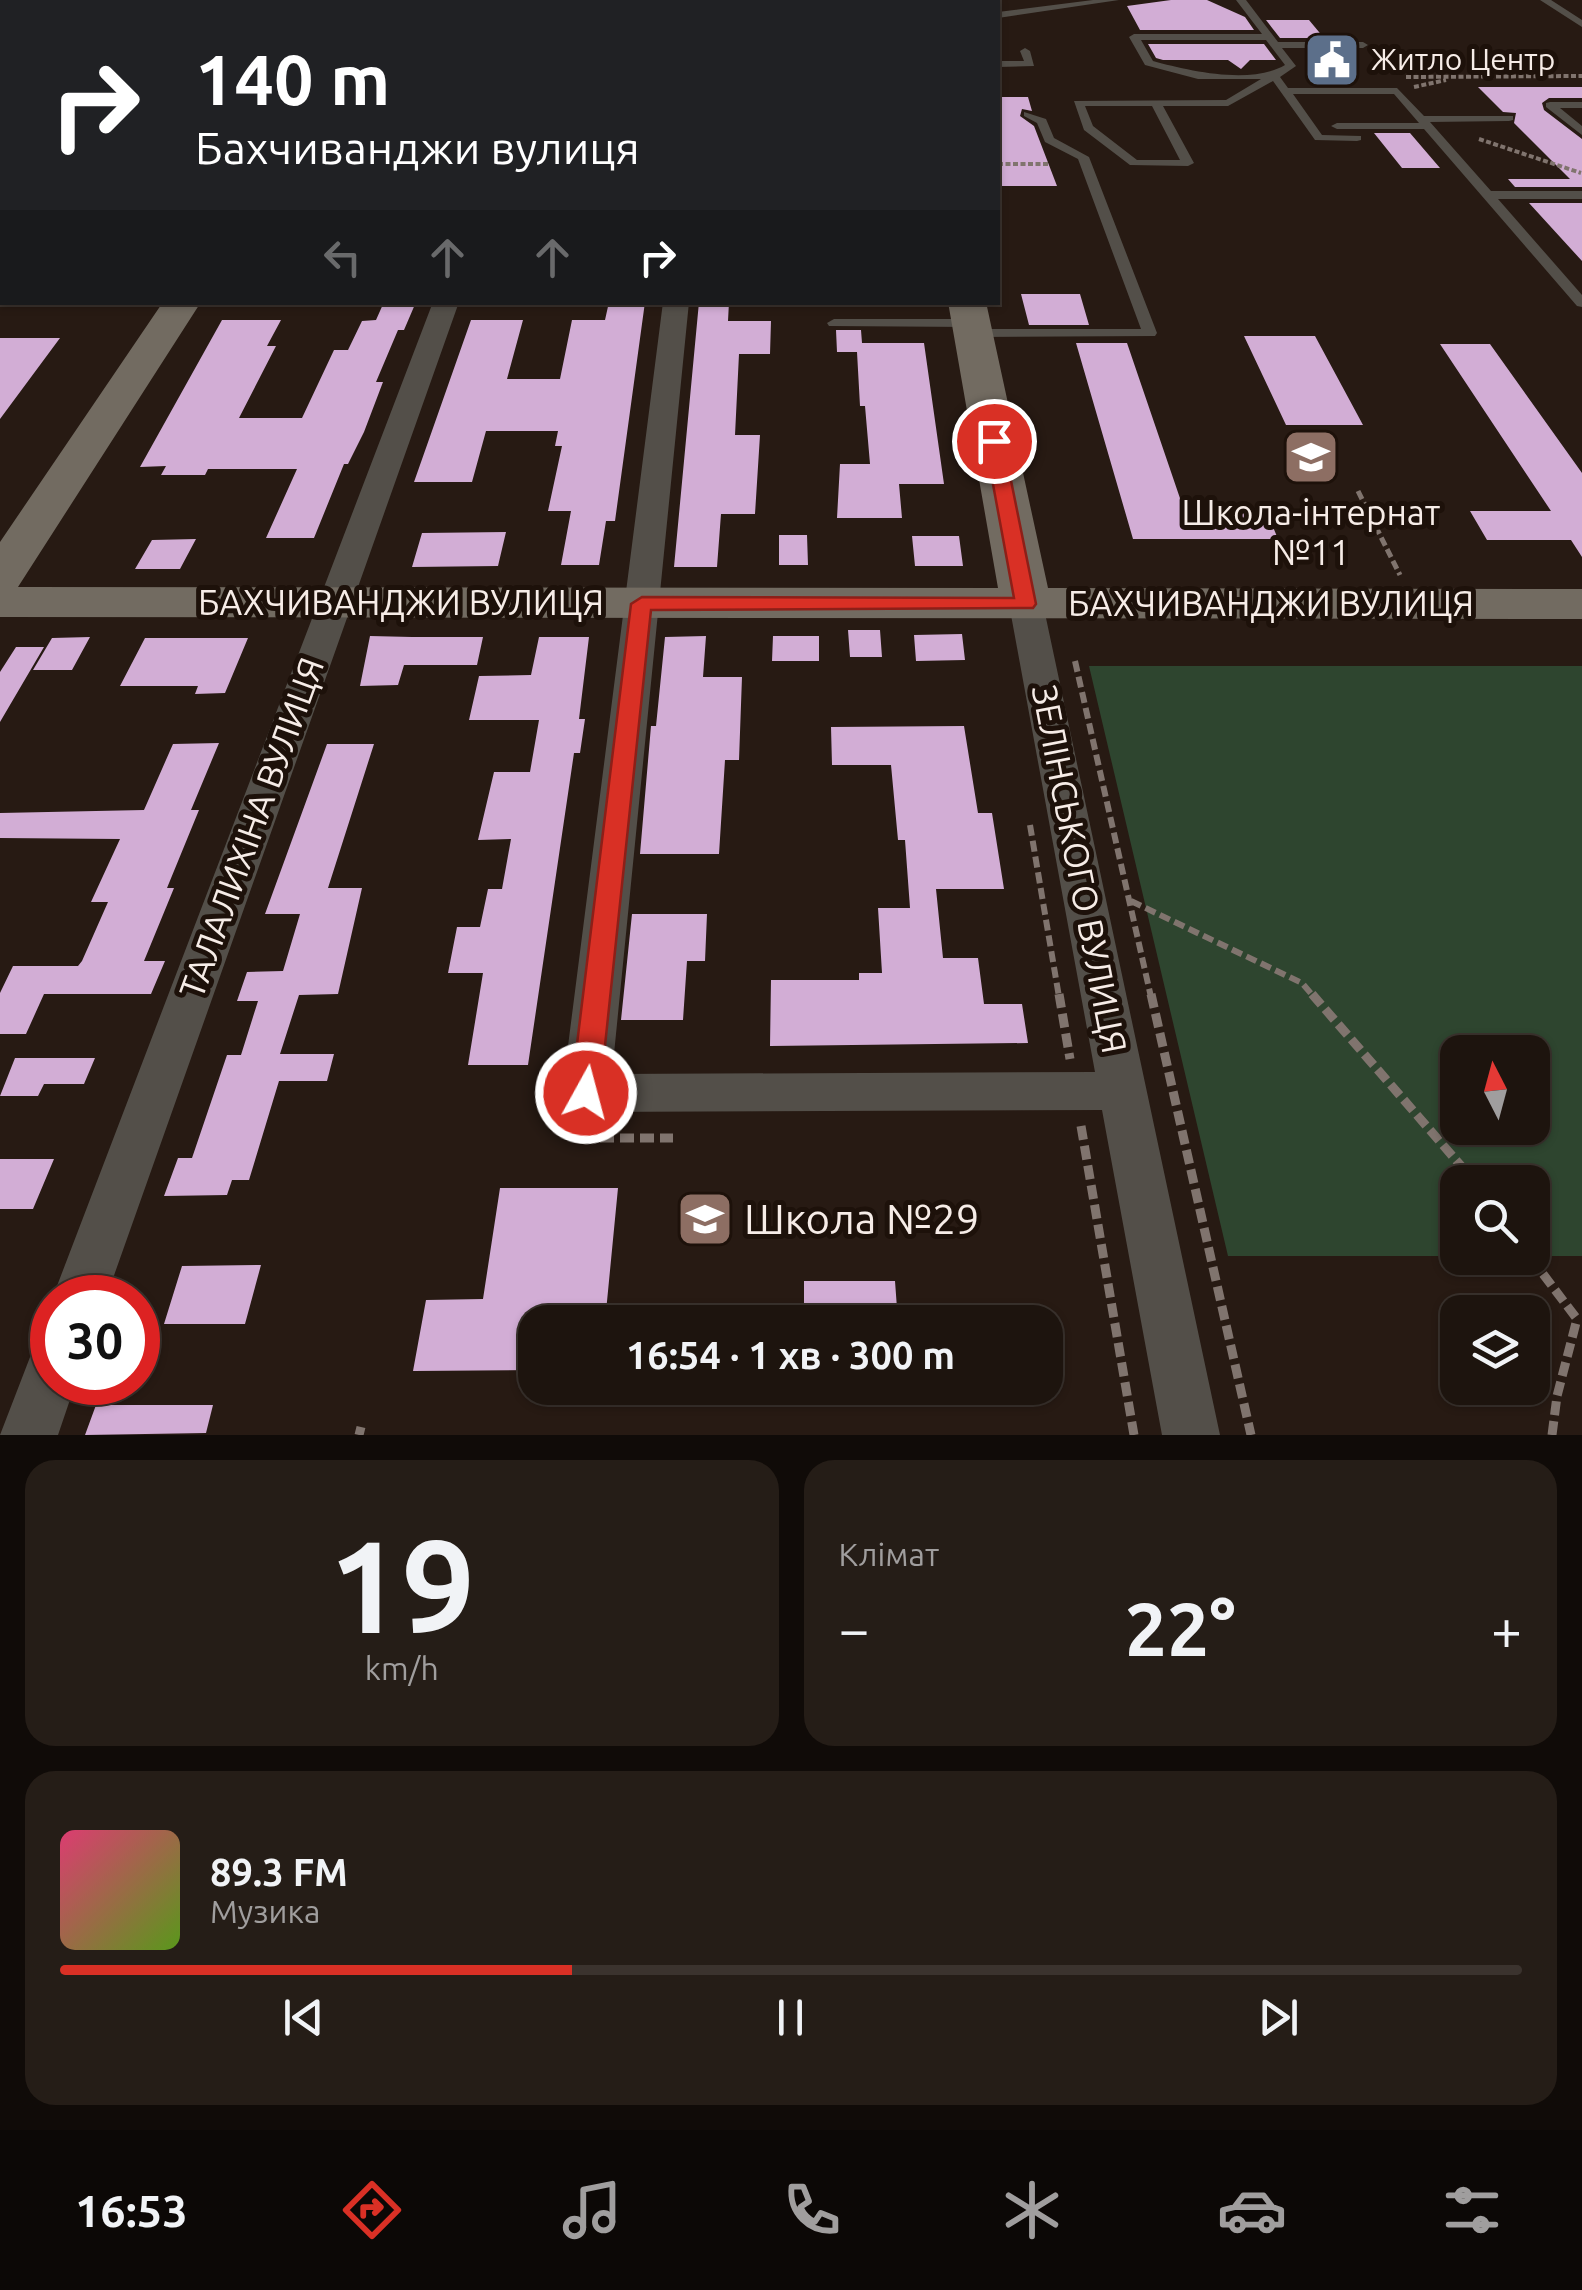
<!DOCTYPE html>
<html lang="uk">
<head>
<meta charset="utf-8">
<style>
	body { margin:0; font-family:Ubuntu,sans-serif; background:#251d17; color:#f1f3f6; height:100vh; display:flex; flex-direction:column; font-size:38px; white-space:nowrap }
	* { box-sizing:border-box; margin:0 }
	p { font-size:32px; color:#a09e9e }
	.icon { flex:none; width:55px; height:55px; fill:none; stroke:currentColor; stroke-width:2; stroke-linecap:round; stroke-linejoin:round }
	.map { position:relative; height:1435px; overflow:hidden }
	.details { display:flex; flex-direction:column; gap:25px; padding:25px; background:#100b08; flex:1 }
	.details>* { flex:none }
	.hud { position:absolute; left:0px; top:0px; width:1000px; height:305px; box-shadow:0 2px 8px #0004,0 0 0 2px #3b332e; background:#202124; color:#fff; overflow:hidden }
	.needle { width:65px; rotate:354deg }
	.buttons { position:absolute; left:1440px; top:1035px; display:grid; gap:20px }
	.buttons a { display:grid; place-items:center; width:110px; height:110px; border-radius:20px; background:#1d140e; box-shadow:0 2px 8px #0004,0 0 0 2px #3b332e; font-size:50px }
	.speed { position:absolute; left:30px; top:1275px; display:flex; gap:20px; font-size:50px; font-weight:700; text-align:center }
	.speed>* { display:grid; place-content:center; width:130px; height:130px; border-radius:50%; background:#1d140e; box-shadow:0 2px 8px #0004,0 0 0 2px #3b332e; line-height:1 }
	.speed .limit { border:15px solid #d22; background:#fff; color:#111 }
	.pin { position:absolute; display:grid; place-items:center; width:85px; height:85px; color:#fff; margin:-42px; border:5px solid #fff; border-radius:50%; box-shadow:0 2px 10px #0007 }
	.me { position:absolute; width:110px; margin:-55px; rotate:7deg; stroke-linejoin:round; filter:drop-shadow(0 0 8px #0008) }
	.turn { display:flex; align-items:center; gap:35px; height:210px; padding:0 30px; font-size:45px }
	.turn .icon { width:130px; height:130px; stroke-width:2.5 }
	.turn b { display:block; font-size:70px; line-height:85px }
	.lanes { display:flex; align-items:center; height:95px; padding:0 30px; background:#0003; justify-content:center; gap:50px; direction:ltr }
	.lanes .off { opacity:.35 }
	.big { font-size:75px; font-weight:600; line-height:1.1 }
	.details .widget { flex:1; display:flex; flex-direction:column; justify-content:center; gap:15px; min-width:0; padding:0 35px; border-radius:30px; background:#251d17 }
	.details .dial { align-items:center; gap:0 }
	.dial b { font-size:130px; line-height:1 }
	.song { display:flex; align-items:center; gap:30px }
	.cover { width:120px; height:120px; border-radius:15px; background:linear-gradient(135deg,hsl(340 70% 55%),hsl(90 70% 35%)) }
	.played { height:10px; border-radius:5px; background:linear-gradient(90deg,#d93025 35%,#3b332e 35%) }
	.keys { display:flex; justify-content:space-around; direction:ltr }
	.heat { display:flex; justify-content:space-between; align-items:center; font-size:55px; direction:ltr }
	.details .tiles { flex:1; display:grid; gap:25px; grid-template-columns:1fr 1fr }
	.widget:last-child { grid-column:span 2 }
	.trip { position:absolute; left:518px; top:1305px; width:545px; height:100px; border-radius:30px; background:#1d140e; box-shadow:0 2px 8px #0004,0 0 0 2px #3b332e; font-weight:600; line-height:100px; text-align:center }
	.tabs { display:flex; height:160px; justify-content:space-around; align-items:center; background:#0c0806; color:#a09e9e }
	.tabs .icon { width:70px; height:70px }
	.tabs .active { color:#d93025 }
	.tabs b { font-size:45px; color:#f1f3f6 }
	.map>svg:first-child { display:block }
	.green { fill:#2e452f; fill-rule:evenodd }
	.building { fill:#d2add5 }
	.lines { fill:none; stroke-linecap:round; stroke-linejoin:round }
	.path-far3 { stroke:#80746e; stroke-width:4; stroke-dasharray:5 2.5; stroke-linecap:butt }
	.path-far2 { stroke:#80746e; stroke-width:5; stroke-dasharray:9 4; stroke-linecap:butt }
	.path-far1 { stroke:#80746e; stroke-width:6; stroke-dasharray:11 5; stroke-linecap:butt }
	.path { stroke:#80746e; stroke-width:9; stroke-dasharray:14 6; stroke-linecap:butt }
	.lane { fill:#534f49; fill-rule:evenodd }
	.street { fill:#534f49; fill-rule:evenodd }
	.secondary { fill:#726b61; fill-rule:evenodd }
	.route { fill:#d93025; stroke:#8d1f18; stroke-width:2.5 }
	.labels { text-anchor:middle; stroke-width:10; stroke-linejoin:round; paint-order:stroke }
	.far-poi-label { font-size:30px; fill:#f6ece7; stroke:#1d110a; text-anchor:start }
	.poi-label { font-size:35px; fill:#f6ece7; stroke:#1d110a }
	.street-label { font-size:35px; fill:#f6ece7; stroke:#1d110a }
	.near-poi-label { font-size:42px; fill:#f6ece7; stroke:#1d110a; text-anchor:start }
</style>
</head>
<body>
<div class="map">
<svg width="1582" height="1435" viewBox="0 0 1582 1435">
	<rect width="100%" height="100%" fill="#271a13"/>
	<path class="green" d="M 1089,666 L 1582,666 L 1582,1256 L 1533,1256 L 1532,1182 L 1458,1182 L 1457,1256 L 1228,1256 ZM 1458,1052 L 1532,1052 L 1532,1128 L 1458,1128 Z"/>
	<path class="building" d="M 1171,0 L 1207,0 L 1245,17 L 1254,30 L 1140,30 L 1127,6 Z
		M 1266,20 L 1309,20 L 1324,38 L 1280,38 Z
		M 1148,44 L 1264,44 L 1276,60 L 1250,60 L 1241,69 L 1228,60 L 1163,60 L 1156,58 Z
		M 1478,87 L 1582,87 L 1582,98 L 1549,98 L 1542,103 L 1544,110 L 1582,139 L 1582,187 L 1515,187 L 1508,179 L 1570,179 L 1514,123 L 1516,113 L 1503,112 Z
		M 998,97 L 1028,97 L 1032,111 L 1022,109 L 1020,116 L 1034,126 L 1057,186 L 998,186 Z
		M 1374,133 L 1410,133 L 1440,168 L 1402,168 Z
		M 1529,203 L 1582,203 L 1582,261 Z
		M 1021,294 L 1080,294 L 1089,325 L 1029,325 Z
		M 384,302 L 416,302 L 404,330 L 398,330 L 376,382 L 383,382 L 364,432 L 348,464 L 344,464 L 314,538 L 266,538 L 297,469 L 208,469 L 205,475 L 161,475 L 166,466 L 140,467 L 222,320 L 281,320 L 267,346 L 276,346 L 239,418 L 302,418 L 334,350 L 348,350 L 362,321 L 376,320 Z
		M 609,302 L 645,302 L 615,521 L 606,521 L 599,565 L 561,565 L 571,511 L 548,511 L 562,446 L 555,446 L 558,431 L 486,431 L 472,482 L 414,482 L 471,320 L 523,320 L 507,379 L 560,379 L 572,320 L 605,320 Z
		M 699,302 L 729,302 L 728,321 L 771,321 L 770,354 L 739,354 L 735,435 L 760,435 L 755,514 L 721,514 L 717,567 L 674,567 Z
		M 836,330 L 861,330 L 862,343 L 924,343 L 944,484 L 899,484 L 902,518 L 837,518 L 840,464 L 870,464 L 865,406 L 860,406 L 857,352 L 837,352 Z
		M 1244,336 L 1315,336 L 1363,425 L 1286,425 Z
		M 0,338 L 60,338 L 0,419 Z
		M 1076,343 L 1127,343 L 1184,510 L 1266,510 L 1278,539 L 1133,539 Z
		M 1440,344 L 1490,344 L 1582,473 L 1582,557 L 1571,540 L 1487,540 L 1470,511 L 1551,511 Z
		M 506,532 L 498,566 L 412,567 L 422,533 Z
		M 779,535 L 807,535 L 808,565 L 779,565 Z
		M 912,536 L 959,536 L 963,566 L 915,566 Z
		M 196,539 L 180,569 L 135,569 L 152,540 Z
		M 848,630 L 880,630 L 882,657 L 850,657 Z
		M 962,634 L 965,660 L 916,661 L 914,635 Z
		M 370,636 L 412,637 L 483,637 L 477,665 L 404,665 L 398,685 L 360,686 Z
		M 706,636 L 703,677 L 742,677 L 739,760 L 725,760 L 719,854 L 640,854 L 651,726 L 656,726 L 665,637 Z
		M 773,636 L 819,636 L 819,661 L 772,661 Z
		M 90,637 L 72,670 L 33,670 L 52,638 Z
		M 539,637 L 589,637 L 579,719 L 585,719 L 580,753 L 574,753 L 528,1065 L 468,1065 L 483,973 L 448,973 L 457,927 L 480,927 L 488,889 L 502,889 L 511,839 L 478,840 L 494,772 L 530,772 L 539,720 L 469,720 L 479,676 L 531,675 Z
		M 145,638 L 248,638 L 225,693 L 195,694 L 198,686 L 120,686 Z
		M 16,647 L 44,647 L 0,722 L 0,672 Z
		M 964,726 L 978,813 L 992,813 L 1004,889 L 936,889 L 943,958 L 978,958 L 984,1004 L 1022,1004 L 1028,1043 L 770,1046 L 771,980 L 859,980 L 859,973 L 882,973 L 878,908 L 910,908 L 905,840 L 898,840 L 891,765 L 832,765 L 831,727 Z
		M 219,743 L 191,810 L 199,810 L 167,888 L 174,888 L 144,961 L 165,961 L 151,994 L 44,994 L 26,1034 L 0,1034 L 0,993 L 13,966 L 78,966 L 82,961 L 108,902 L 91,902 L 120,839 L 0,838 L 0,813 L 144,810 L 173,744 Z
		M 327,744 L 374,744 L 328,888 L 362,888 L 338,994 L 299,995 L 280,1054 L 334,1054 L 327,1081 L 279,1081 L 249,1180 L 232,1180 L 227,1195 L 164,1196 L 178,1158 L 192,1158 L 227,1055 L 241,1055 L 258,1001 L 237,1001 L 247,972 L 283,971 L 300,914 L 265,914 Z
		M 632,914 L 707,914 L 705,961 L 687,961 L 683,1020 L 621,1020 Z
		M 15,1058 L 95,1058 L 84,1084 L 44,1084 L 38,1096 L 0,1096 Z
		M 0,1159 L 54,1159 L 33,1209 L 0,1209 Z
		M 500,1188 L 618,1188 L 605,1322 L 535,1322 L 535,1370 L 413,1371 L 426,1300 L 483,1299 Z
		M 261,1265 L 245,1324 L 164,1324 L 182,1266 Z
		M 804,1281 L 895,1281 L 898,1322 L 804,1322 Z
		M 96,1405 L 213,1405 L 206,1433 L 85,1435 Z"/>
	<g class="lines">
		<path class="path-far3" d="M 493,1 L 526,2
			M 1406,77 L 1582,76
			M 1414,87 L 1446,80
			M 1479,139 L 1581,173
			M 998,164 L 1049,164"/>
		<path class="path-far2" d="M 1358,491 L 1400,575"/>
		<path class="path-far1" d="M 1075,661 L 1151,997
			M 1030,825 L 1059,997
			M 1131,901 L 1302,983 L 1314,997"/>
		<path class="path" d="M 1059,994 L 1070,1059
			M 1151,994 L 1251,1435
			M 1312,994 L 1475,1182
			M 1081,1126 L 1134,1435
			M 580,1138 L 673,1138
			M 1531,1258 L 1577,1319
			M 359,1435 L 361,1427
			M 1552,1435 L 1557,1396 L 1577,1319"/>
		<path class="lane" d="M 70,0 L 227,0 L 69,2 Z
			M 567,0 L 579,0 L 581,2 L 570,2 Z
			M 812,0 L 822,0 L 822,2 L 813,2 Z
			M 1093,0 L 1119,0 L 998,18 L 998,12 Z
			M 1236,0 L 1246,0 L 1278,42 L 1363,42 L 1368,45 L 1363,48 L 1282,48 L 1296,66 L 1280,77 L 1288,88 L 1397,88 L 1424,116 L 1513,116 L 1513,120 L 1509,121 L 1430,122 L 1491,191 L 1582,191 L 1582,199 L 1498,199 L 1582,295 L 1582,307 L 1577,306 L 1424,129 L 1337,129 L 1331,126 L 1337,123 L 1419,123 L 1394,94 L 1293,94 L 1322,135 L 1361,136 L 1361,140 L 1357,141 L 1315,140 L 1273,81 L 1228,106 L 1163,106 L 1194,163 L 1188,166 L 1130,165 L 1084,130 L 1074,101 L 1226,100 L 1261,79 L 1198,79 L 1145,65 L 1129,37 L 1134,34 L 1262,34 ZM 1141,40 L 1266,40 L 1285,65 C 1251,85 1189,71 1153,61 ZM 1085,106 L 1152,106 L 1180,160 L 1137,160 L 1093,126 Z
			M 1540,0 L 1551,0 L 1582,20 L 1582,27 Z
			M 1025,48 L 1030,51 L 1034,66 L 998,67 L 998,61 L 1024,61 L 1020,51 Z
			M 0,66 L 2,66 L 1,74 L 0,74 Z
			M 1550,102 L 1582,102 L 1582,108 L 1560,108 L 1582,126 L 1582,135 L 1546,107 L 1546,103 Z
			M 0,112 L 2,112 L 2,118 L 0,118 Z
			M 1024,112 L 1046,119 L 1054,138 L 1089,157 L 1157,333 L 1155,336 L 973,337 L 966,333 L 973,329 L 1141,329 L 1078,159 L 1045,142 L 1037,123 L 1024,116 Z
			M 2,262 L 2,271 L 0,272 L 0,263 Z
			M 834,319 L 971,319 L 978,323 L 971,327 L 829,326 L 827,323 Z"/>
		<path class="street" d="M 433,302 L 459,302 L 106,1298 L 52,1299 Z
			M 663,302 L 689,302 L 612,1074 L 1095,1072 L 1009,604 L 1014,597 L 1026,594 L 1038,597 L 1043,604 L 1220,1435 L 1162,1435 L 1102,1110 L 586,1112 L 569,1106 L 562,1093 Z
			M 52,1344 L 52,1382 L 76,1382 L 58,1435 L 0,1435 L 32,1352 Z"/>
		<path class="secondary" d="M 896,0 L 922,0 L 923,2 L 898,2 Z
			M 163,302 L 201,302 L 18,587 L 998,588 L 948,302 L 986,302 L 1048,588 L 1582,589 L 1582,619 L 0,617 L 0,542 Z"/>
	</g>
	<path class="route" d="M 994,436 L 1003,441 L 1036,604 L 1033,608 L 651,610 L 600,1093 L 596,1101 L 586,1104 L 575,1101 L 571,1093 L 631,604 L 642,597 L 1014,598 L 985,441 Z"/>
	<defs>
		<g id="civic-square" transform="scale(2.875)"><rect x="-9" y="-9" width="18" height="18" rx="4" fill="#5c6f8a" stroke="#1d110a"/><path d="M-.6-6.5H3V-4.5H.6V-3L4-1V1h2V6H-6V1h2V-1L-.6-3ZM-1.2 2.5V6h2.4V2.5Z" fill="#fff"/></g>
		<g id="school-square" transform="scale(2.875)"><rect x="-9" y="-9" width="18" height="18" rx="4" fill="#8d6e63" stroke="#1d110a"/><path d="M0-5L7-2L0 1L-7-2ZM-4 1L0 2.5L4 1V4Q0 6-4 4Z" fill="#fff"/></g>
	</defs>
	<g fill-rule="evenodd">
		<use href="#civic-square" x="1332" y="60"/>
		<use href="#school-square" x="1311" y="457"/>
		<use href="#school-square" x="705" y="1219"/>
	</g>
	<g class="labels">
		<g class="far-poi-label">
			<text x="1371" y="70">Житло Центр</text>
		</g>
		<g class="poi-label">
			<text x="1311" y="525">Школа-інтернат<tspan x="1311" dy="40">№11</tspan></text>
		</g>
		<g class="street-label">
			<text x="401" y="615">БАХЧИВАНДЖИ ВУЛИЦЯ</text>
			<text x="1271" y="616">БАХЧИВАНДЖИ ВУЛИЦЯ</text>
			<text transform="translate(252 828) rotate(-70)" y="12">ТАЛАЛИХІНА ВУЛИЦЯ</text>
			<text transform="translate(1079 869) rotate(79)" y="12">ЗЕЛІНСЬКОГО ВУЛИЦЯ</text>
		</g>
		<g class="near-poi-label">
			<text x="744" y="1234">Школа №29</text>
		</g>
	</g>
</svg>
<div class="buttons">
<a><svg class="needle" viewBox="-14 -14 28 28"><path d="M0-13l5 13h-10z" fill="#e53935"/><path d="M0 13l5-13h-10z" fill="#a09e9e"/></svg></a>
<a><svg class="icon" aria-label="search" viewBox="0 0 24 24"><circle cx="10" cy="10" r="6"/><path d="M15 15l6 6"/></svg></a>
<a><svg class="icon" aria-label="layers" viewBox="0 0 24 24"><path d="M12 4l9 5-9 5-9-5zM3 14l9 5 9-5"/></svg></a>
</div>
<div class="speed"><div class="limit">30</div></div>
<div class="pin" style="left:994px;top:441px;background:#d93025"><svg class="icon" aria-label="arrive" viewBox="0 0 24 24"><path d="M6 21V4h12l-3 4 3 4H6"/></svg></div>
<svg class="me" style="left:586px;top:1093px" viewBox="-20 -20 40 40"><circle r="17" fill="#d93025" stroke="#fff" stroke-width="3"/><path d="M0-11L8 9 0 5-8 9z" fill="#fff"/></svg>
<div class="trip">16:54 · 1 хв · 300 m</div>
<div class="hud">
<div class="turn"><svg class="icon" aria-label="right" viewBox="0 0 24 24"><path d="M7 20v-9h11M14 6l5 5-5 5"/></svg><div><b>140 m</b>Бахчиванджи вулиця</div></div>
<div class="lanes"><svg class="icon off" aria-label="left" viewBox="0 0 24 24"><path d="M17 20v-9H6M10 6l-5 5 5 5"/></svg><svg class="icon off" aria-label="ahead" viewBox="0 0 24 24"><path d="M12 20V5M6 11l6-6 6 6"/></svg><svg class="icon off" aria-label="ahead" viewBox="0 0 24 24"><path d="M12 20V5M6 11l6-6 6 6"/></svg><svg class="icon" aria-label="right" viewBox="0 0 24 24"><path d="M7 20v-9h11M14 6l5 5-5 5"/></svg></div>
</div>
</div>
<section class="details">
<div class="tiles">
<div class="widget dial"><b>19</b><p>km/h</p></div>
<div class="widget"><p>Клімат</p>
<div class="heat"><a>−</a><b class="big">22°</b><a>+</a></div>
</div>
<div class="widget">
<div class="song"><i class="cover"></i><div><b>89.3 FM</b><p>Музика</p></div></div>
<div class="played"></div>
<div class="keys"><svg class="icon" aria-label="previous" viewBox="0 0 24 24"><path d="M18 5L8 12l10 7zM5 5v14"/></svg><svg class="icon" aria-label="pause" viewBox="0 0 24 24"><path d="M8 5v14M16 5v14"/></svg><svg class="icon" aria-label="next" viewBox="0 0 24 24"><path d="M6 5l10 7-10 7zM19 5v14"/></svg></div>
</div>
</div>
</section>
<nav class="tabs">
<b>16:53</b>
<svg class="icon active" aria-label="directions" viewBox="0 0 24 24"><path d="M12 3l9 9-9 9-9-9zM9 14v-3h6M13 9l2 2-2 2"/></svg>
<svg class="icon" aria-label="music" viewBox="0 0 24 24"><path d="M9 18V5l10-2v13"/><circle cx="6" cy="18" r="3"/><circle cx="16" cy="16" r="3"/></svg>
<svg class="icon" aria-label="phone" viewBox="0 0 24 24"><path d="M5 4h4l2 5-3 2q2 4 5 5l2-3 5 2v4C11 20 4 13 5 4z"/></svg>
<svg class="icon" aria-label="climate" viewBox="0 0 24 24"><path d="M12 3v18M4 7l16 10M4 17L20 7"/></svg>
<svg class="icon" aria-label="car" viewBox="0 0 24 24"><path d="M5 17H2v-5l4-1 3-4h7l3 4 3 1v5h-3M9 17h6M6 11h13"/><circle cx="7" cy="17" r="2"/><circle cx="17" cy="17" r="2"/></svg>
<svg class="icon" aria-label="filters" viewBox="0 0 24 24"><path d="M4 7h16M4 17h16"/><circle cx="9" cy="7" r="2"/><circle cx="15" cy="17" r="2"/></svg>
</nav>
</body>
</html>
